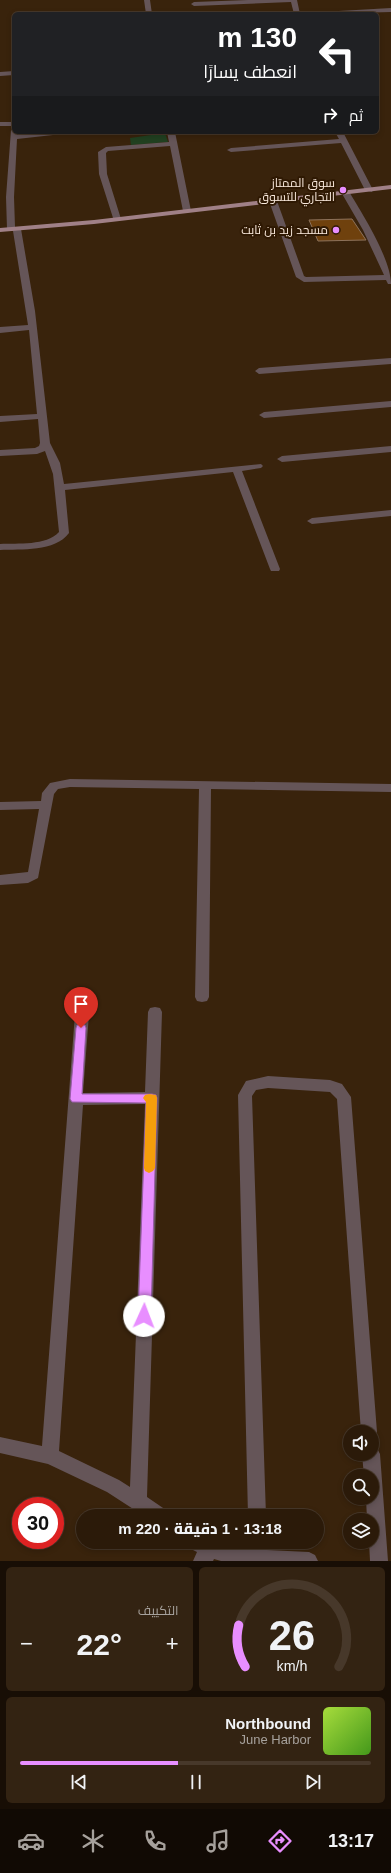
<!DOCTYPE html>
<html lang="ar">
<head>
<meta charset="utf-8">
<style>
	body { margin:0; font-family:Arial,Cairo,sans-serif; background:#332312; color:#f1f3f6; direction:rtl; height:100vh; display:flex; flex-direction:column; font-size:15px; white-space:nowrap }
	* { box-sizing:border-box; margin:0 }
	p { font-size:13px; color:#a6a19c }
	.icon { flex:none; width:22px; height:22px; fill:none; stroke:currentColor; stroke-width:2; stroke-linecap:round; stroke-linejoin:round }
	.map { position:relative; height:1561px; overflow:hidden; direction:ltr }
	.panel { display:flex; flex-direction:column; gap:6px; padding:6px; background:#180e05; flex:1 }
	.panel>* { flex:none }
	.banner { position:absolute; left:12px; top:12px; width:367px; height:122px; border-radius:6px; box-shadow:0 2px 6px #0003,0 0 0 1px #47382a; direction:rtl; background:#202124; color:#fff; overflow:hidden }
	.controls { position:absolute; left:343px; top:1425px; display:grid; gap:8px }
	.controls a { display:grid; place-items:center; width:36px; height:36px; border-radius:50%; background:#2b1a09; box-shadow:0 2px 6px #0003,0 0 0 1px #47382a; font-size:20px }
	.speed { position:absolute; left:12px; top:1497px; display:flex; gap:8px; font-size:20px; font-weight:700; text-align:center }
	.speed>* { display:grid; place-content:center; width:52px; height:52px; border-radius:50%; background:#2b1a09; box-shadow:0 2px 6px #0003,0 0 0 1px #47382a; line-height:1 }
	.speed .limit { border:6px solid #d22; background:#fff; color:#111 }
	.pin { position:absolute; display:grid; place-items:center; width:34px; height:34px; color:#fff; margin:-41px -17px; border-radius:50% 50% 50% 0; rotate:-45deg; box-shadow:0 0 4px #0007 }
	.pin .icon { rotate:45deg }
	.me { position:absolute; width:44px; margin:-22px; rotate:2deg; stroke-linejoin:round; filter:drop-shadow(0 0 3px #0008) }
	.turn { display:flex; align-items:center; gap:14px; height:84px; padding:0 16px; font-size:18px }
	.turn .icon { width:52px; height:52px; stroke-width:2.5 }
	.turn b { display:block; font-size:28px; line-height:34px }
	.then { display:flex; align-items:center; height:38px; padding:0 16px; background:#0003; gap:8px; font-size:15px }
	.big { font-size:30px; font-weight:800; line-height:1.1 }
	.panel .tile { flex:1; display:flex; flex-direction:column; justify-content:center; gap:6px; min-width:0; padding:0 14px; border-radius:6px; background:#332312 }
	.panel .dial { align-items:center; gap:0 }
	.dial svg { height:104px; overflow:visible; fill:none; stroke:#47382a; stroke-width:7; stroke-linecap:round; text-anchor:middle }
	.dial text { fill:#f1f3f6; stroke:none }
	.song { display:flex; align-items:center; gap:12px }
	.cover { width:48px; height:48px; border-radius:6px; background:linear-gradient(135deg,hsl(80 70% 55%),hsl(100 70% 35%)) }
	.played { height:4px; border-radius:2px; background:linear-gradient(90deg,#e88eff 45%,#47382a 45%) }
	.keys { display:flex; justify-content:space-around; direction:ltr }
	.heat { display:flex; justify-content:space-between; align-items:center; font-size:22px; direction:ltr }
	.panel .tiles { flex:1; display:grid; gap:6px; grid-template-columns:1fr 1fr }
	.tile:last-child { grid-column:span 2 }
	.trip { position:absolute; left:76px; top:1509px; width:248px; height:40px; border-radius:20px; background:#2b1a09; box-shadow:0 2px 6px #0003,0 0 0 1px #47382a; font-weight:800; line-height:40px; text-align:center; direction:rtl }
	.menu { display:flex; height:64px; justify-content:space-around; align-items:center; background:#110a04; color:#a6a19c }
	.menu .icon { width:28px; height:28px }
	.menu .on { color:#e88eff }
	.menu b { font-size:18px; color:#f1f3f6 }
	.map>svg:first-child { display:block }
	.green { fill:#214020 }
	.building { fill:#6f410d; stroke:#8d725b }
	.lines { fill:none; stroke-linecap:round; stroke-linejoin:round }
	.minor { fill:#655558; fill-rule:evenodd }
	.major { fill:#a08087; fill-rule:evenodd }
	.route { fill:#e88eff; stroke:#975ca6 }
	.slow { fill:#f59e0b }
	.poi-dot { fill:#e88eff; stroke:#2f1903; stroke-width:1.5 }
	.labels { text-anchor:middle; stroke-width:4; stroke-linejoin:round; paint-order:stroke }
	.far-poi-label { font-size:12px; fill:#faeadd; stroke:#2f1903; text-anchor:end }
</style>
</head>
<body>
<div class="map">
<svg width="391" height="1561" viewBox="0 0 391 1561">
	<rect width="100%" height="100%" fill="#39230c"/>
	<path class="green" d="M 165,133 L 168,142 L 131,145 L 130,138 Z"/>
	<path class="building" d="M 352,219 L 366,240 L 318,241 L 309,220 Z"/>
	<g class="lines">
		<path class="minor" d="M 144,0 L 150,0 L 152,14 L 146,14 Z
			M 248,0 L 297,0 L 300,14 L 294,14 L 291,2 L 194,6 L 191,4 L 194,2 Z
			M 391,8 L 391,12 L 318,14 L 321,12 Z
			M 14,71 L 14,75 L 0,76 L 0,72 Z
			M 0,122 L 14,122 L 14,126 L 0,126 Z
			M 11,130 L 18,132 L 17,135 L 66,132 L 62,134 L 17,139 L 14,197 L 15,227 L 21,229 L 35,311 L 50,443 L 60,463 L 64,484 L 261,464 L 263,466 L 261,468 L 242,471 L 280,569 L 279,571 L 271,571 L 270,569 L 233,472 L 65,490 L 69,533 C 55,552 21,549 0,550 L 0,544 C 18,543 46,546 59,532 L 53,474 L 45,451 L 37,454 L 0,456 L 0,450 L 35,448 L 39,446 L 40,443 L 38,419 L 0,422 L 0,416 L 37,414 L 29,330 L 0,333 L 0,327 L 28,325 L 13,231 L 7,229 L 6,197 Z
			M 167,132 L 175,132 L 191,211 L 187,213 L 183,211 L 170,146 L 108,151 L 106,153 L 107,174 L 121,219 L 117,221 L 114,221 L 99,174 L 98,152 L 106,147 L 169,142 Z
			M 335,132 L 343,132 L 373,190 L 372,192 L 365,190 L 341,143 L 231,152 L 227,150 L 231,148 L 339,139 Z
			M 342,190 L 348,190 C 362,213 391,259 391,284 L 388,284 L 386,280 L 304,282 L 296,277 L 269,201 L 270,199 L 277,201 L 304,276 L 306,277 L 384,275 L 363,230 L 341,192 Z
			M 391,358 L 391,364 L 259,374 L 255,371 L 259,368 Z
			M 391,401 L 391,407 L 264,418 L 259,415 L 264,412 Z
			M 391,446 L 391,452 L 282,462 L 277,459 L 282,456 Z
			M 391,510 L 391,516 L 312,524 L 307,521 L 312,518 Z
			M 70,779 L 391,784 L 391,792 L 211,789 L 209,997 L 207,1001 L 202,1002 L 197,1001 L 195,997 L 199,789 L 70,787 L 58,789 L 54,794 L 38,878 L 28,883 L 0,885 L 0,875 L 28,872 L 39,809 L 0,810 L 0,802 L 41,801 L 42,793 L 50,783 Z
			M 155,1007 L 160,1008 L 162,1012 L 147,1497 L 166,1510 L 169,1516 L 144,1516 L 107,1492 L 48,1464 L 0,1453 L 0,1437 L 42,1446 L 75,1014 L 77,1010 L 82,1009 L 87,1010 L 89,1014 L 83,1093 L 145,1092 L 148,1012 L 150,1008 ZM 145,1104 L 130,1487 L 119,1480 L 59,1451 L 83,1105 Z
			M 268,1076 L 330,1080 L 342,1084 L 351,1097 L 377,1432 L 375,1438 L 372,1439 L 372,1432 L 361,1432 L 337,1099 L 330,1092 L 268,1088 L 256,1090 L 252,1096 L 266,1516 L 248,1516 L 238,1095 L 246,1081 Z
			M 372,1446 L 377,1448 L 380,1454 L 388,1561 L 370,1561 L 369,1542 L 372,1542 L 372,1520 L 367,1520 L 366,1498 L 372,1498 L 372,1476 L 364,1476 L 362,1454 L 372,1454 Z
			M 186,1542 L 217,1542 L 249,1548 L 249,1542 L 267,1542 L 267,1550 L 309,1552 L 315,1555 L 318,1561 L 221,1561 L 214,1559 L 213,1561 L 193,1561 L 197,1552 L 189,1548 Z"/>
		<path class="major" d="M 391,185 L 391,189 L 94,224 L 0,232 L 0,228 L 94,220 Z"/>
	</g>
	<path class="route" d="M 81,1024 L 85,1025 L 86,1028 L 82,1094 L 152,1094 L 156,1095 L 157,1098 L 151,1316 L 149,1320 L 144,1321 L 140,1320 L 138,1316 L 146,1103 L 72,1102 L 70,1099 L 76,1028 L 77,1025 Z"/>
	<path class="slow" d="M 149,1094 L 156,1095 L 157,1098 L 155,1168 L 153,1171 L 149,1173 L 145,1171 L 144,1168 L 146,1102 L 143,1098 L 145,1095 Z"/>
	<g class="poi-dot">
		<circle cx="343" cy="190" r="4"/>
		<circle cx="336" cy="230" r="4"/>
	</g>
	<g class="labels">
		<g class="far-poi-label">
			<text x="335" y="187">سوق الممتاز<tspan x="335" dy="14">التجاري للتسوق</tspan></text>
			<text x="328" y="234">مسجد زيد بن ثابت</text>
		</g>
	</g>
</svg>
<div class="controls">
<a><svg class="icon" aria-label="sound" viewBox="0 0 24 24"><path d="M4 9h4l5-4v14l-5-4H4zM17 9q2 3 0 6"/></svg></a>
<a><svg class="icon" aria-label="search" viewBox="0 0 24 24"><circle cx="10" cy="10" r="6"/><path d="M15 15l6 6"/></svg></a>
<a><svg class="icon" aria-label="layers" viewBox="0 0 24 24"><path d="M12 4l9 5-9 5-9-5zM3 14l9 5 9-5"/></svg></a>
</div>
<div class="speed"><div class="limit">30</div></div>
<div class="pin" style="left:81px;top:1028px;background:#d93025"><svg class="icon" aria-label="arrive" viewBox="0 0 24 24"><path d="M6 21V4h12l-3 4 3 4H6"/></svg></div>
<svg class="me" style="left:144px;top:1316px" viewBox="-20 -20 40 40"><circle r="19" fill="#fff"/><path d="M0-13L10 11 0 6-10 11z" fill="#e88eff"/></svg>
<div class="trip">13:18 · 1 دقيقة · 220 m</div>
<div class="banner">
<div class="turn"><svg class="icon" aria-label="left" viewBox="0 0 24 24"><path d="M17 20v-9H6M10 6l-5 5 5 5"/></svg><div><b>130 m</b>انعطف يسارًا</div></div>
<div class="then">ثم<svg class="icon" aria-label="right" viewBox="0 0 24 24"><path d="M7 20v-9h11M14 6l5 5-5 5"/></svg></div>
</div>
</div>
<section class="panel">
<div class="tiles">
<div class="tile dial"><svg viewBox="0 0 100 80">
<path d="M14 69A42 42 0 1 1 86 69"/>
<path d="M14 69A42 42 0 0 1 9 37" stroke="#e88eff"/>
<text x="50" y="56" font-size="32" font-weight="700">26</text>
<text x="50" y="72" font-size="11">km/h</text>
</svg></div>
<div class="tile"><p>التكييف</p>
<div class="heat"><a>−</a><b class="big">22°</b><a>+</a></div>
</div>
<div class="tile">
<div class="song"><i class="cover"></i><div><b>Northbound</b><p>June Harbor</p></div></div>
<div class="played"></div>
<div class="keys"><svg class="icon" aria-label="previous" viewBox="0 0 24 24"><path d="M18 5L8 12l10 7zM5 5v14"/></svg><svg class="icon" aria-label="pause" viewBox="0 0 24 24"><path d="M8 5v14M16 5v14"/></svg><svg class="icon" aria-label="next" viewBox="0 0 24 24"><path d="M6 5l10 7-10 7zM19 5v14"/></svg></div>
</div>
</div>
</section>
<nav class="menu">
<b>13:17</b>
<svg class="icon on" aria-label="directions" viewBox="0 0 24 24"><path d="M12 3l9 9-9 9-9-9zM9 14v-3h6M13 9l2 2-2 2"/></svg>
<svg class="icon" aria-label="music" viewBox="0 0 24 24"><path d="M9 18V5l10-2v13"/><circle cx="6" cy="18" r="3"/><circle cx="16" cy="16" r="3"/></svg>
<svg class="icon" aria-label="phone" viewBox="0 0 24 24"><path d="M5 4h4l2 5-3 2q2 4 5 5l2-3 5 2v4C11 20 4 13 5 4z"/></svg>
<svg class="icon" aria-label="climate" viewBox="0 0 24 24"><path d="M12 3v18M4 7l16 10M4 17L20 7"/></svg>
<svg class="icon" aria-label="car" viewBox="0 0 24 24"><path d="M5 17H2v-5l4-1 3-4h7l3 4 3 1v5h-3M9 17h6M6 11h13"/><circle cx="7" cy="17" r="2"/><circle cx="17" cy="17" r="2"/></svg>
</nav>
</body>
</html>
